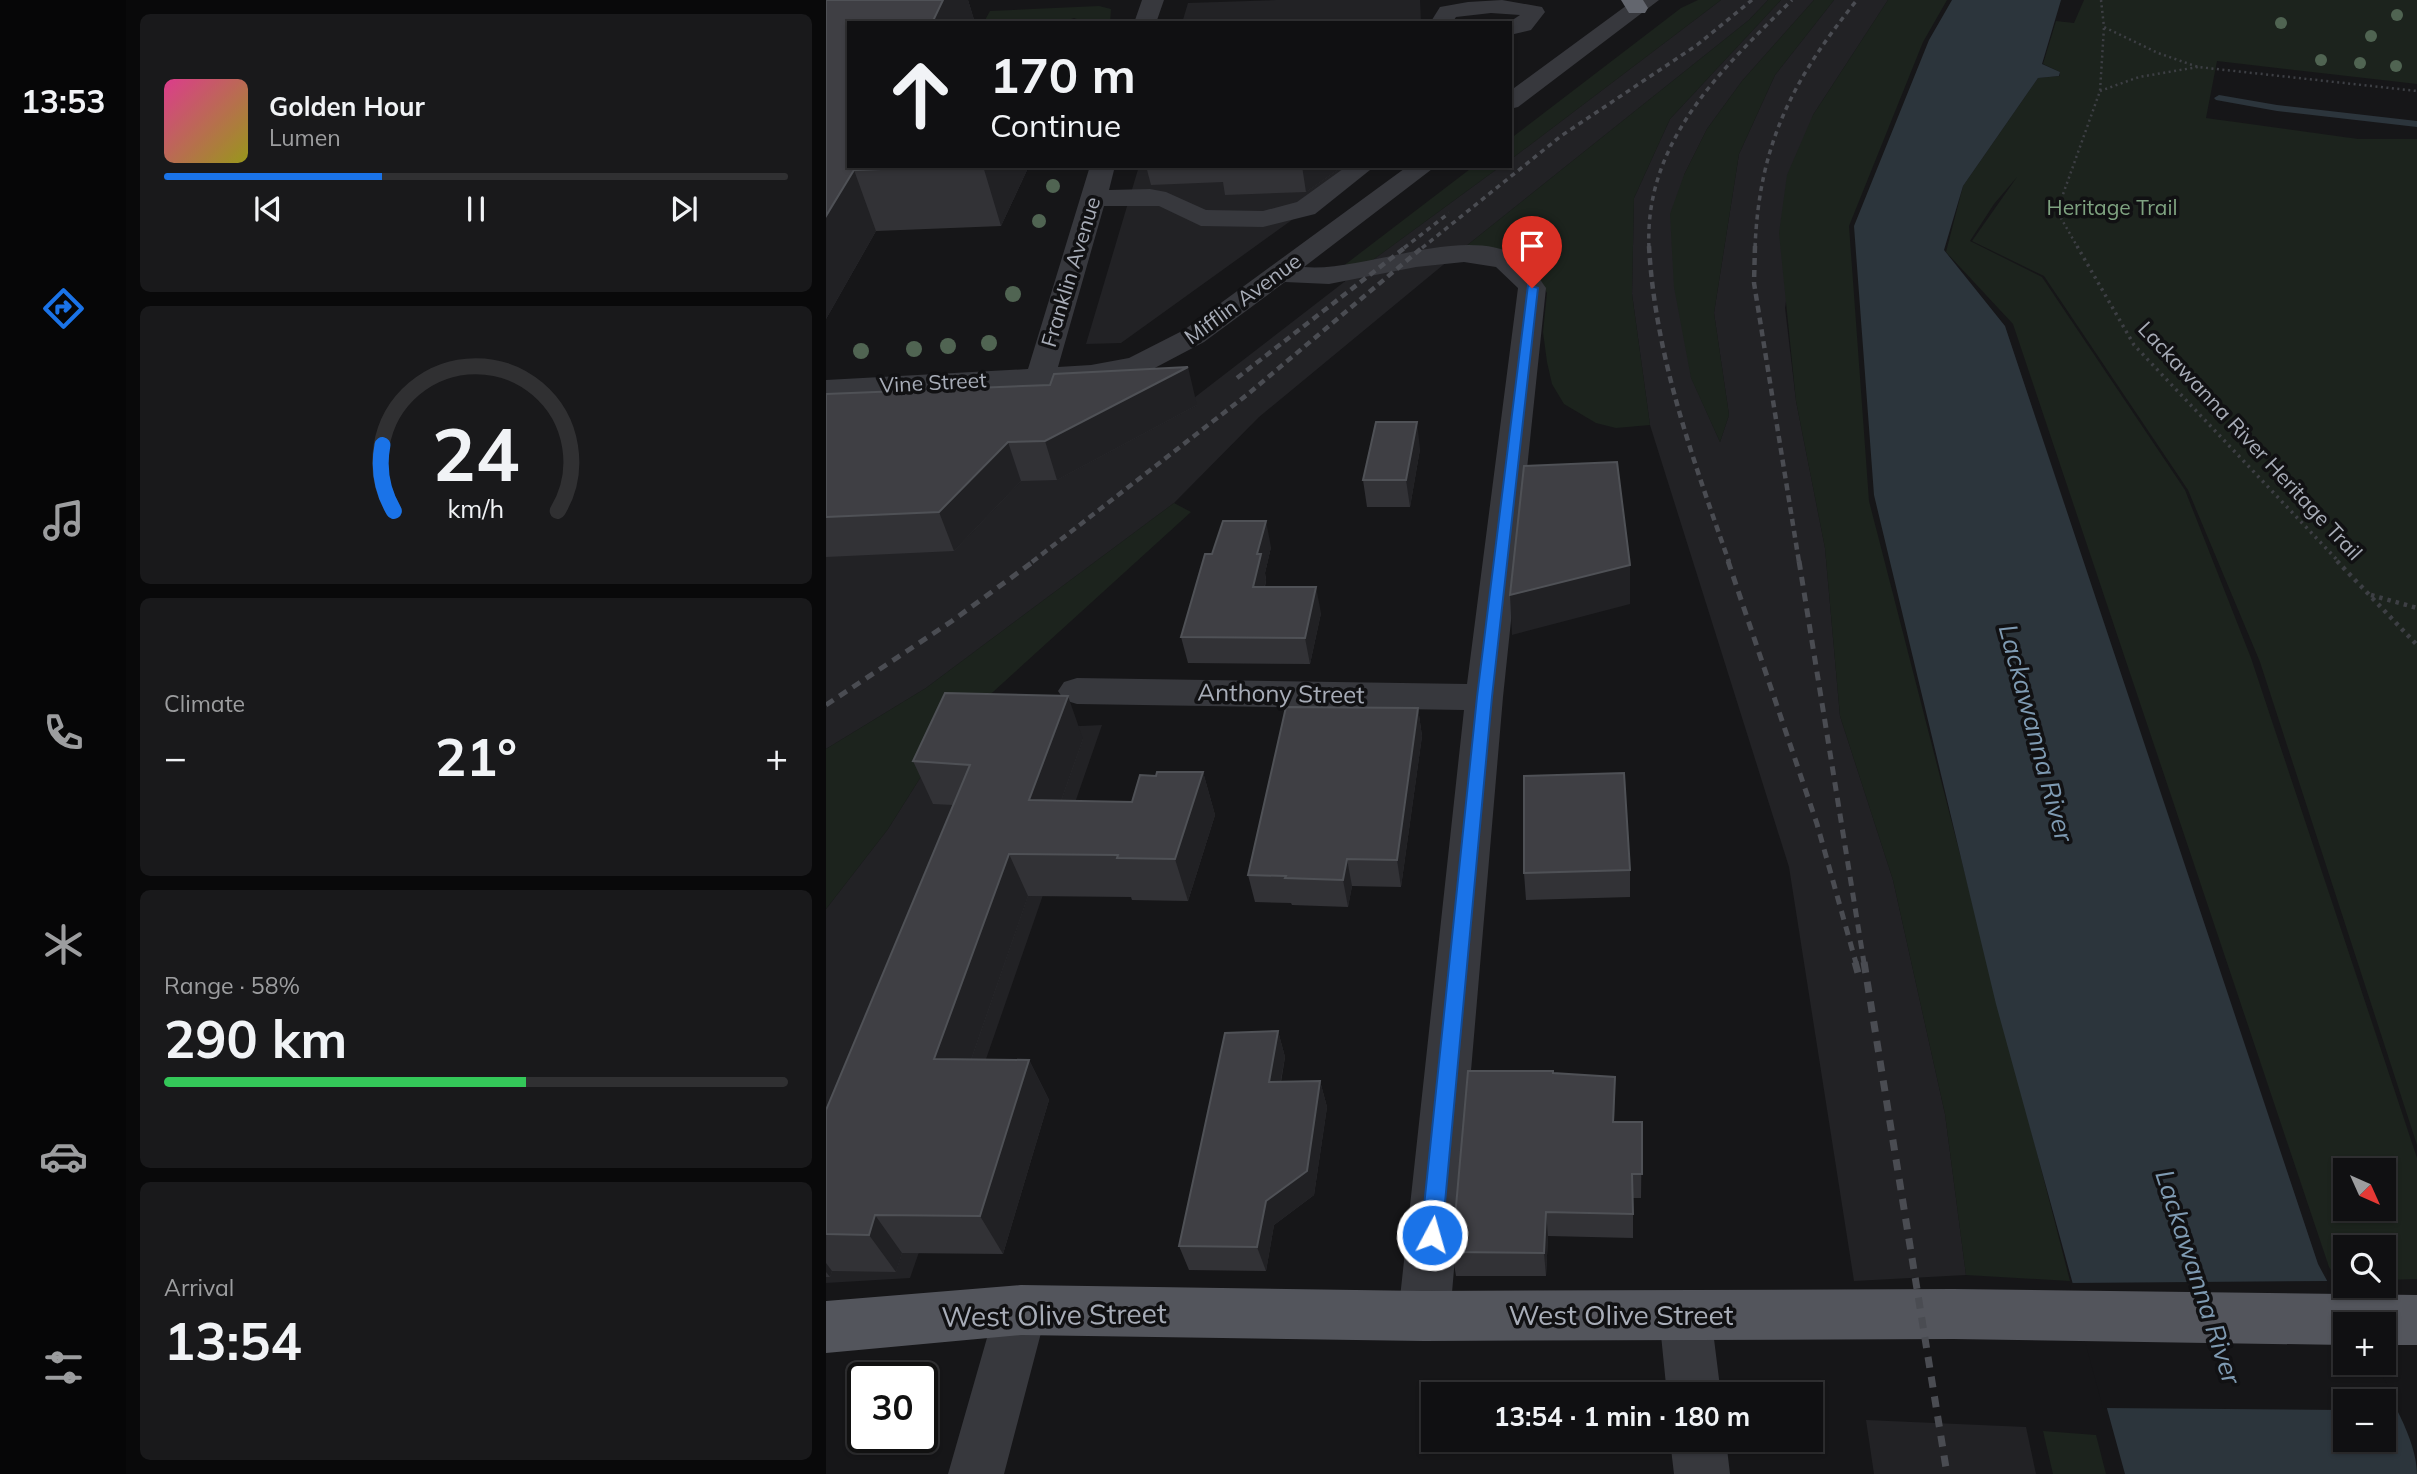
<!DOCTYPE html>
<html lang="en">
<head>
<meta charset="utf-8">
<style>
	body { margin:0; font-family:Mulish,sans-serif; background:#19191b; color:#f1f3f6; height:100vh; display:flex; flex-direction:column; font-size:26px; white-space:nowrap }
	* { box-sizing:border-box; margin:0 }
	p { font-size:23px; color:#9c9d9f }
	.icon { flex:none; width:38px; height:38px; fill:none; stroke:currentColor; stroke-width:2; stroke-linecap:round; stroke-linejoin:round }
	.map { position:relative; flex:1; overflow:hidden }
	.side { display:flex; flex-direction:column; gap:14px; padding:14px; background:#09090a; width:700px }
	.side>* { flex:none }
	.guide { position:absolute; left:21px; top:21px; width:665px; height:147px; border-radius:0px; box-shadow:0 2px 5px #0004,0 0 0 2px #303032; background:#101012; color:#f1f3f6; overflow:hidden }
	.needle { width:46px; rotate:135deg }
	.controls { position:absolute; left:1507px; top:1158px; display:grid; gap:14px }
	.controls a { display:grid; place-items:center; width:63px; height:63px; border-radius:0px; background:#101012; box-shadow:0 2px 5px #0004,0 0 0 2px #303032; font-size:35px }
	.speed { position:absolute; left:21px; top:1362px; display:flex; gap:14px; font-size:35px; font-weight:700; text-align:center }
	.speed>* { display:grid; place-content:center; width:91px; height:91px; border-radius:50%; background:#101012; box-shadow:0 2px 5px #0004,0 0 0 2px #303032; line-height:1 }
	.speed .limit { border:4px solid #111; border-radius:10px; background:#fff; color:#111 }
	.pin { position:absolute; display:grid; place-items:center; width:60px; height:60px; color:#fff; margin:-72px -30px; border-radius:50% 50% 50% 0; rotate:-45deg; box-shadow:0 0 7px #0007 }
	.pin .icon { rotate:45deg }
	.me { position:absolute; width:77px; margin:-38px; rotate:6deg; stroke-linejoin:round; filter:drop-shadow(0 0 5px #0008) }
	.turn { display:flex; align-items:center; gap:24px; height:147px; padding:0 28px; font-size:32px }
	.turn .icon { width:91px; height:91px; stroke-width:2.5 }
	.turn b { display:block; font-size:49px; line-height:60px }
	.big { font-size:52px; font-weight:700; line-height:1.1 }
	.side .card { flex:1; display:flex; flex-direction:column; justify-content:center; gap:10px; min-width:0; padding:0 24px; border-radius:10px; background:#19191b }
	.side .dial { align-items:center; gap:0 }
	.dial svg { height:182px; overflow:visible; fill:none; stroke:#303032; stroke-width:7; stroke-linecap:round; text-anchor:middle }
	.dial text { fill:#f1f3f6; stroke:none }
	.song { display:flex; align-items:center; gap:21px }
	.cover { width:84px; height:84px; border-radius:10px; background:linear-gradient(135deg,hsl(330 70% 55%),hsl(60 70% 35%)) }
	.played { height:7px; border-radius:4px; background:linear-gradient(90deg,#1a73e8 35%,#303032 35%) }
	.keys { display:flex; justify-content:space-around; direction:ltr }
	.heat { display:flex; justify-content:space-between; align-items:center; font-size:38px; direction:ltr }
	.charge { height:10px; border-radius:5px; background:linear-gradient(90deg,#34c759 58%,#303032 0) }
	.trip { position:absolute; left:595px; top:1382px; width:402px; height:70px; border-radius:0px; background:#101012; box-shadow:0 2px 5px #0004,0 0 0 2px #303032; font-weight:700; line-height:70px; text-align:center }
	main { display:flex; flex:1; min-height:0 }
	.menu { display:flex; flex-direction:column; width:126px; justify-content:space-around; align-items:center; background:#060607; color:#9c9d9f }
	.menu .icon { width:49px; height:49px }
	.menu .on { color:#1a73e8 }
	.menu b { font-size:32px; color:#f1f3f6 }
	.map>svg:first-child { display:block }
	.built { fill:#222225 }
	.green { fill:#1c231d; fill-rule:evenodd }
	.water { fill:#2c353c; fill-rule:evenodd }
	.pier { fill:#161618 }
	.lines { fill:none; stroke-linecap:round; stroke-linejoin:round }
	.stream { fill:#2c353c; fill-rule:evenodd }
	.path-far2 { stroke:#3d3f44; stroke-width:2.5; stroke-dasharray:2 3.5; stroke-linecap:butt }
	.path-far1 { stroke:#3d3f44; stroke-width:3.5; stroke-dasharray:2.5 4.5; stroke-linecap:butt }
	.path { stroke:#3d3f44; stroke-width:4.5; stroke-dasharray:3.5 5; stroke-linecap:butt }
	.minor { fill:#37383d; fill-rule:evenodd }
	.major { fill:#53555c; fill-rule:evenodd }
	.highway { fill:#63666e; fill-rule:evenodd }
	.rail-far3 { stroke:#4a4c52; stroke-width:3.5; stroke-dasharray:5 4.5; stroke-linecap:butt }
	.rail-far2 { stroke:#4a4c52; stroke-width:4.5; stroke-dasharray:7 5; stroke-linecap:butt }
	.rail-far1 { stroke:#4a4c52; stroke-width:5; stroke-dasharray:9 7; stroke-linecap:butt }
	.rail { stroke:#4a4c52; stroke-width:7; stroke-dasharray:11 9; stroke-linecap:butt }
	.tree { fill:#506452 }
	.wall { fill:#323236 }
	.shaded-wall { fill:#212124 }
	.building { fill:#3f3f44; stroke:#4f5156; stroke-width:2 }
	.route { fill:#1a73e8; stroke:#114b97; stroke-width:2 }
	.labels { text-anchor:middle; stroke-width:7; stroke-linejoin:round; paint-order:stroke }
	.far-park-label { font-size:21px; fill:#7fa381; stroke:#111113 }
	.far-street-label { font-size:21px; fill:#a8adb8; stroke:#111113 }
	.street-label { font-size:24px; fill:#a8adb8; stroke:#111113 }
	.water-label { font-size:26px; font-style:italic; fill:#7f9bb3; stroke:#111113 }
	.near-street-label { font-size:28px; fill:#a8adb8; stroke:#111113 }
</style>
</head>
<body>
<main>
<nav class="menu">
<b>13:53</b>
<svg class="icon on" aria-label="directions" viewBox="0 0 24 24"><path d="M12 3l9 9-9 9-9-9zM9 14v-3h6M13 9l2 2-2 2"/></svg>
<svg class="icon" aria-label="music" viewBox="0 0 24 24"><path d="M9 18V5l10-2v13"/><circle cx="6" cy="18" r="3"/><circle cx="16" cy="16" r="3"/></svg>
<svg class="icon" aria-label="phone" viewBox="0 0 24 24"><path d="M5 4h4l2 5-3 2q2 4 5 5l2-3 5 2v4C11 20 4 13 5 4z"/></svg>
<svg class="icon" aria-label="climate" viewBox="0 0 24 24"><path d="M12 3v18M4 7l16 10M4 17L20 7"/></svg>
<svg class="icon" aria-label="car" viewBox="0 0 24 24"><path d="M5 17H2v-5l4-1 3-4h7l3 4 3 1v5h-3M9 17h6M6 11h13"/><circle cx="7" cy="17" r="2"/><circle cx="17" cy="17" r="2"/></svg>
<svg class="icon" aria-label="filters" viewBox="0 0 24 24"><path d="M4 7h16M4 17h16"/><circle cx="9" cy="7" r="2"/><circle cx="15" cy="17" r="2"/></svg>
</nav>
<section class="side">
<div class="card">
<div class="song"><i class="cover"></i><div><b>Golden Hour</b><p>Lumen</p></div></div>
<div class="played"></div>
<div class="keys"><svg class="icon" aria-label="previous" viewBox="0 0 24 24"><path d="M18 5L8 12l10 7zM5 5v14"/></svg><svg class="icon" aria-label="pause" viewBox="0 0 24 24"><path d="M8 5v14M16 5v14"/></svg><svg class="icon" aria-label="next" viewBox="0 0 24 24"><path d="M6 5l10 7-10 7zM19 5v14"/></svg></div>
</div>
<div class="card dial"><svg viewBox="0 0 100 80">
<path d="M14 69A42 42 0 1 1 86 69"/>
<path d="M14 69A42 42 0 0 1 9 40" stroke="#1a73e8"/>
<text x="50" y="56" font-size="32" font-weight="700">24</text>
<text x="50" y="72" font-size="11">km/h</text>
</svg></div>
<div class="card"><p>Climate</p>
<div class="heat"><a>−</a><b class="big">21°</b><a>+</a></div>
</div>
<div class="card"><p>Range · 58%</p><b class="big">290 km</b><div class="charge"></div></div>
<div class="card"><p>Arrival</p><b class="big">13:54</b></div>
</section>
<div class="map">
<svg width="1591" height="1474" viewBox="0 0 1591 1474">
	<rect width="100%" height="100%" fill="#161618"/>
	<path class="built" d="M 451,0 L 594,0 L 595,23 L 356,23 L 362,3 Z
		M 895,0 L 942,0 L 923,20 L 634,251 L 433,417 L 348,503 L 100,688 L 0,749 L 0,420 L 364,401 L 544,262 L 675,166 L 684,166 L 684,160 Z
		M 955,0 L 988,0 L 916,81 L 881,129 L 858,175 L 865,377 L 894,442 L 903,415 L 888,313 L 913,154 L 949,75 L 1008,0 L 1062,0 L 987,115 L 959,308 L 970,401 L 999,548 L 1014,716 L 1067,880 L 1119,1114 L 1140,1275 L 1028,1281 L 963,867 L 824,425 L 806,294 L 808,198 L 844,119 Z
		M 313,166 L 541,166 L 295,343 L 260,344 Z
		M 276,725 L 84,1278 L 0,1283 L 0,909 L 62,829 L 123,732 Z
		M 1040,1420 L 1200,1427 L 1210,1474 L 1048,1474 Z"/>
	<path class="green" d="M 872,0 L 895,0 L 684,160 L 684,139 L 855,8 Z
		M 942,0 L 955,0 L 844,119 L 808,198 L 806,294 L 824,425 L 790,428 L 770,423 L 738,404 L 726,384 L 721,362 L 717,332 L 721,293 L 708,270 L 696,263 L 634,251 L 923,20 Z
		M 988,0 L 1008,0 L 949,75 L 913,154 L 888,313 L 903,415 L 894,442 L 865,378 L 848,287 L 844,214 L 858,175 L 881,129 L 916,81 Z
		M 1062,0 L 1121,0 L 1097,42 L 1023,226 L 1043,501 L 1244,1281 L 1140,1275 L 1119,1114 L 1067,880 L 1014,716 L 999,548 L 970,401 L 953,233 L 961,175 L 987,115 Z
		M 1258,0 L 1591,0 L 1591,84 L 1391,61 L 1380,118 L 1532,139 L 1591,139 L 1591,1145 L 1434,662 L 1362,490 L 1218,276 L 1146,241 L 1191,177 L 1168,204 L 1144,241 L 1216,277 L 1359,490 L 1425,658 L 1591,1158 L 1591,1279 L 1558,1280 L 1558,1248 L 1519,1248 L 1519,1280 L 1510,1279 L 1503,1267 L 1187,324 L 1120,252 L 1137,186 L 1212,78 L 1234,76 L 1234,72 L 1217,64 L 1230,21 L 1248,23 ZM 1519,1171 L 1558,1171 L 1558,1209 L 1519,1209 Z
		M 273,6 L 285,9 L 284,23 L 261,23 L 248,18 L 234,23 L 158,22 L 164,11 Z
		M 648,166 L 675,166 L 544,262 L 512,270 Z
		M 348,503 L 365,512 L 123,732 L 62,829 L 0,909 L 0,749 L 100,688 Z
		M 1217,1431 L 1270,1435 L 1280,1474 L 1227,1474 Z"/>
	<path class="water" d="M 1126,0 L 1235,0 L 1216,64 L 1234,72 L 1233,76 L 1212,78 L 1137,186 L 1118,250 L 1179,326 L 1492,1264 L 1525,1325 L 1519,1325 L 1519,1363 L 1546,1363 C 1562,1394 1591,1439 1591,1474 L 1299,1474 L 1170,1004 L 1048,495 L 1028,226 L 1103,40 ZM 1519,1402 L 1558,1402 L 1558,1440 L 1519,1440 Z"/>
	<path class="pier" d="M 1506,1281 L 1528,1324 L 1519,1325 L 1519,1363 L 1550,1363 L 1575,1411 L 1558,1411 L 1558,1402 L 1519,1402 L 1519,1410 L 1277,1408 L 1243,1283 Z"/>
	<g class="lines">
		<path class="stream" d="M 1393,95 L 1451,105 L 1591,121 L 1591,127 L 1451,111 L 1390,100 L 1388,98 Z"/>
		<path class="path-far2" d="M 1275,0 L 1278,27 L 1332,53 L 1372,67 L 1591,91
			M 1274,91 L 1313,77 L 1372,67
			M 1252,248 L 1231,211 L 1274,91 L 1278,27"/>
		<path class="path-far1" d="M 1251,246 L 1308,345 L 1513,562"/>
		<path class="path" d="M 1511,561 L 1591,645
			M 1545,595 L 1591,608"/>
		<path class="minor" d="M 316,0 L 338,0 L 330,23 L 308,23 Z
			M 676,0 L 716,7 L 719,12 L 705,30 L 684,35 L 684,23 L 682,23 L 694,15 L 665,13 L 630,17 L 626,23 L 604,23 L 614,7 L 642,2 Z
			M 808,0 L 833,0 L 692,107 L 684,109 L 684,91 Z
			M 264,166 L 289,166 L 283,190 L 324,189 L 340,192 L 380,210 L 437,211 L 471,202 L 521,166 L 549,166 L 489,214 L 437,227 L 375,226 L 333,206 L 278,206 L 232,367 L 265,365 L 303,358 L 358,330 L 582,166 L 610,166 L 478,267 C 539,273 642,221 696,259 C 706,266 713,278 720,288 L 677,697 L 624,1316 L 616,1334 L 598,1341 L 580,1334 L 572,1316 L 638,710 L 251,704 L 238,700 L 232,691 L 238,682 L 251,678 L 641,684 L 692,288 L 670,267 L 638,262 L 590,267 L 503,284 L 459,282 L 378,342 L 323,371 L 265,383 L 0,398 L 0,380 L 202,369 Z
			M 195,1285 L 213,1292 L 221,1310 L 178,1474 L 122,1474 L 169,1310 L 177,1292 Z
			M 859,1290 L 877,1297 L 885,1315 L 895,1395 L 841,1395 L 833,1315 L 841,1297 Z
			M 844,1440 L 900,1440 L 904,1474 L 848,1474 Z"/>
		<path class="major" d="M 195,1285 L 598,1291 L 1127,1289 L 1591,1295 L 1591,1345 L 1558,1345 L 1558,1325 L 1519,1325 L 1519,1345 L 1127,1339 L 598,1341 L 195,1335 L 0,1353 L 0,1301 Z"/>
		<path class="highway" d="M 795,0 L 817,0 L 822,8 L 819,13 L 803,13 Z"/>
		<path class="rail-far3" d="M 578,248 L 623,213
			M 596,248 L 735,136 L 871,45 L 926,0
			M 823,248 C 818,141 896,69 966,0
			M 929,248 C 933,144 967,79 1031,0"/>
		<path class="rail-far2" d="M 823,246 C 829,356 867,459 903,562
			M 929,246 L 928,283 L 973,562
			M 411,378 L 581,246
			M 206,562 L 422,394 L 598,246"/>
		<path class="rail-far1" d="M 902,561 L 991,824 L 1030,963
			M 973,561 L 1038,963
			M 0,705 L 126,621 L 208,561"/>
		<path class="rail" d="M 1029,962 L 1032,973
			M 1038,962 L 1121,1474"/>
	</g>
	<g class="tree">
		<circle cx="1571" cy="15" r="6"/>
		<circle cx="1455" cy="23" r="6"/>
		<circle cx="1545" cy="36" r="6"/>
		<circle cx="1495" cy="60" r="6"/>
		<circle cx="1534" cy="63" r="6"/>
		<circle cx="1570" cy="66" r="6"/>
		<circle cx="227" cy="186" r="7"/>
		<circle cx="213" cy="221" r="7"/>
		<circle cx="187" cy="294" r="8"/>
		<circle cx="163" cy="343" r="8"/>
		<circle cx="122" cy="346" r="8"/>
		<circle cx="88" cy="349" r="8"/>
		<circle cx="35" cy="351" r="8"/>
	</g>
	<path class="wall" d="M 0,0 L 142,0 L 149,23 L 23,23 L 23,166 L 201,166 L 202,168 L 175,226 L 50,231 L 0,319 Z
		M 320,166 L 517,166 L 480,192 L 399,195 L 397,182 L 325,185 Z
		M 0,394 L 371,405 L 231,480 L 195,481 L 128,551 L 0,557 Z
		M 594,449 L 584,507 L 541,507 L 537,480 Z
		M 445,547 L 439,573 L 440,580 L 439,587 L 495,613 L 484,664 L 362,663 L 355,637 L 386,554 Z
		M 592,708 L 596,736 L 575,887 L 526,886 L 522,907 L 466,905 L 465,903 L 429,902 L 422,875 Z
		M 257,739 L 235,801 L 306,802 L 330,776 L 377,772 L 389,815 L 362,901 L 306,900 L 305,897 L 202,896 L 145,1060 L 203,1060 L 223,1100 L 177,1254 L 76,1253 L 70,1272 L 6,1271 L 4,1277 L 0,1277 L 0,1110 L 127,805 L 107,804 L 87,761 Z
		M 804,870 L 804,897 L 700,900 L 698,873 Z
		M 452,1031 L 459,1057 L 455,1082 L 494,1081 L 501,1107 L 488,1195 L 448,1225 L 440,1271 L 363,1270 L 353,1246 Z
		M 727,1073 L 789,1077 L 788,1122 L 816,1122 L 815,1198 L 807,1198 L 807,1238 L 722,1236 L 720,1276 L 630,1276 L 626,1252 Z"/>
	<path class="shaded-wall" d="M 117,0 L 142,0 L 149,23 L 106,23 Z
		M 157,166 L 201,166 L 202,168 L 175,226 Z
		M 476,166 L 517,166 L 480,192 Z
		M 28,170 L 50,231 L 0,319 L 0,216 Z
		M 362,367 L 371,405 L 231,480 L 219,441 Z
		M 591,422 L 594,449 L 584,507 L 580,480 Z
		M 182,442 L 195,481 L 128,551 L 113,512 Z
		M 440,521 L 445,547 L 439,573 L 440,580 L 432,613 L 427,587 L 431,554 Z
		M 804,565 L 804,604 L 686,635 L 684,595 Z
		M 490,587 L 495,613 L 484,664 L 479,638 Z
		M 242,696 L 257,739 L 220,843 L 203,800 Z
		M 592,708 L 596,736 L 575,887 L 571,860 Z
		M 377,772 L 389,815 L 362,901 L 349,859 Z
		M 183,854 L 202,896 L 131,1100 L 108,1059 Z
		M 521,859 L 526,886 L 522,907 L 517,880 Z
		M 452,1031 L 459,1057 L 450,1107 L 443,1082 Z
		M 203,1060 L 223,1100 L 177,1254 L 154,1216 Z
		M 789,1077 L 789,1103 L 787,1147 L 787,1122 Z
		M 494,1081 L 501,1107 L 488,1195 L 448,1225 L 440,1271 L 431,1247 L 440,1201 Z
		M 720,1212 L 722,1236 L 720,1276 L 718,1253 Z
		M 49,1215 L 76,1253 L 70,1272 L 43,1235 Z
		M 0,1263 L 6,1271 L 4,1277 L 0,1272 Z"/>
	<path class="building" d="M 0,0 L 117,0 L 106,23 L 23,23 L 23,166 L 137,166 L 28,170 L 0,216 Z
		M 362,367 L 219,441 L 182,442 L 113,512 L 0,517 L 0,394 L 224,385 L 228,374 Z
		M 550,422 L 591,422 L 580,480 L 537,480 Z
		M 791,462 L 804,565 L 684,595 L 698,466 Z
		M 397,521 L 440,521 L 431,554 L 435,554 L 427,587 L 490,587 L 479,638 L 355,637 L 379,554 L 386,554 Z
		M 119,693 L 242,696 L 203,800 L 306,802 L 314,775 L 330,776 L 331,772 L 377,772 L 349,859 L 291,858 L 292,855 L 183,854 L 108,1059 L 203,1060 L 154,1216 L 49,1215 L 43,1235 L 0,1234 L 0,1110 L 144,765 L 87,761 Z
		M 460,707 L 592,708 L 571,860 L 521,859 L 517,880 L 459,878 L 460,876 L 422,875 Z
		M 798,773 L 804,870 L 698,873 L 698,776 Z
		M 452,1031 L 443,1082 L 494,1081 L 481,1171 L 440,1201 L 431,1247 L 353,1246 L 399,1033 Z
		M 642,1071 L 727,1071 L 727,1073 L 789,1077 L 787,1122 L 816,1122 L 816,1174 L 806,1174 L 807,1214 L 720,1212 L 718,1253 L 626,1252 Z"/>
	<path class="route" d="M 702,285 L 712,288 L 666,697 L 616,1235 L 613,1242 L 606,1245 L 598,1242 L 595,1235 L 651,697 Z"/>
	<g class="labels">
		<g class="far-park-label">
			<text x="1286" y="215">Heritage Trail</text>
		</g>
		<g class="far-street-label">
			<text transform="translate(245 272) rotate(-73)" y="7">Franklin Avenue</text>
			<text transform="translate(417 299) rotate(-36)" y="7">Mifflin Avenue</text>
			<text transform="translate(107 383) rotate(-3)" y="7">Vine Street</text>
			<text transform="translate(1424 441) rotate(47)" y="7">Lackawanna River Heritage Trail</text>
		</g>
		<g class="street-label">
			<text transform="translate(455 694) rotate(1)" y="8">Anthony Street</text>
		</g>
		<g class="water-label">
			<text transform="translate(1210 733) rotate(75)" y="9">Lackawanna River</text>
			<text transform="translate(1372 1277) rotate(72)" y="9">Lackawanna River</text>
		</g>
		<g class="near-street-label">
			<text transform="translate(228 1315) rotate(-1)" y="10">West Olive Street</text>
			<text x="795" y="1325">West Olive Street</text>
		</g>
	</g>
</svg>
<div class="controls">
<a><svg class="needle" viewBox="-14 -14 28 28"><path d="M0-13l5 13h-10z" fill="#e53935"/><path d="M0 13l5-13h-10z" fill="#9c9d9f"/></svg></a>
<a><svg class="icon" aria-label="search" viewBox="0 0 24 24"><circle cx="10" cy="10" r="6"/><path d="M15 15l6 6"/></svg></a>
<a>+</a>
<a>−</a>
</div>
<div class="speed"><div class="limit">30</div></div>
<div class="pin" style="left:706px;top:288px;background:#d93025"><svg class="icon" aria-label="arrive" viewBox="0 0 24 24"><path d="M6 21V4h12l-3 4 3 4H6"/></svg></div>
<svg class="me" style="left:606px;top:1235px" viewBox="-20 -20 40 40"><circle r="17" fill="#1a73e8" stroke="#fff" stroke-width="3"/><path d="M0-11L8 9 0 5-8 9z" fill="#fff"/></svg>
<div class="trip">13:54 · 1 min · 180 m</div>
<div class="guide">
<div class="turn"><svg class="icon" aria-label="ahead" viewBox="0 0 24 24"><path d="M12 20V5M6 11l6-6 6 6"/></svg><div><b>170 m</b>Continue</div></div>
</div>
</div>
</main>
</body>
</html>
